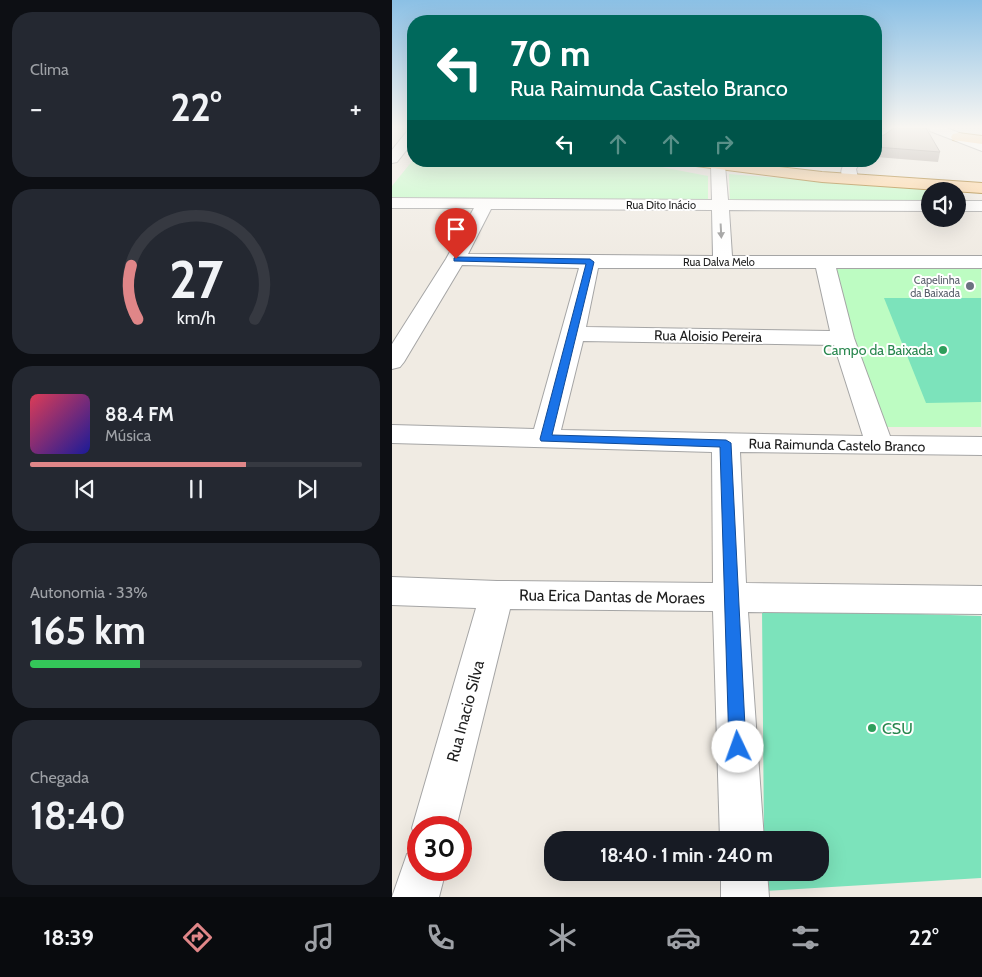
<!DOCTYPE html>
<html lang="pt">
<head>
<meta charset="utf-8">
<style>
	body { margin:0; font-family:Cabin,sans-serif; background:#242831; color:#f1f3f6; height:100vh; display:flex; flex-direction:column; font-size:19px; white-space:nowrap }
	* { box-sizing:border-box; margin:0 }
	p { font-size:16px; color:#9ea1a6 }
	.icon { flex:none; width:28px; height:28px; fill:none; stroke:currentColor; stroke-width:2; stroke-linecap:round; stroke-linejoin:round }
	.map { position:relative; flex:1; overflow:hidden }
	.side { display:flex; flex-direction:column; gap:12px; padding:12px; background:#0d0f14; width:392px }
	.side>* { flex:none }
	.hud { position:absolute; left:15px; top:15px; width:475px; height:152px; border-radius:20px; box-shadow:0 5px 20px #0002; background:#00695c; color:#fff; overflow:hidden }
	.tools { position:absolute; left:529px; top:182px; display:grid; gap:10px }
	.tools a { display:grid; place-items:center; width:45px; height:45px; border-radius:50%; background:#171b24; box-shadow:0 5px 20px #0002; font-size:25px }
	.speed { position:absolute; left:15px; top:816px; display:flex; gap:10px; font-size:25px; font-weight:700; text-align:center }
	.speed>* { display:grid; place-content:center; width:65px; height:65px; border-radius:50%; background:#171b24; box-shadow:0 5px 20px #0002; line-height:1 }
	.speed .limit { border:8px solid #d22; background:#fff; color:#111 }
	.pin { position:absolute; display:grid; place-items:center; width:42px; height:42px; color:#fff; margin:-51px -21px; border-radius:50% 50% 50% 0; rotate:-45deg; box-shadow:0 0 5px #0007 }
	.pin .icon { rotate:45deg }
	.me { position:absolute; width:55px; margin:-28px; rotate:357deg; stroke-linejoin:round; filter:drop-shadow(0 0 4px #0008) }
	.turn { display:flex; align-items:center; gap:18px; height:105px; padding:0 20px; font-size:22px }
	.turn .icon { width:65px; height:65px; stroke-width:2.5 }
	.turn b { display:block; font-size:35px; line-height:42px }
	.lanes { display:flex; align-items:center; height:48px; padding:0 20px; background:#0003; justify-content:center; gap:25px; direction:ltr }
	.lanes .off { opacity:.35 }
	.big { font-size:38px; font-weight:700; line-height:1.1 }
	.side .widget { flex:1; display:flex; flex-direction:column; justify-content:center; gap:8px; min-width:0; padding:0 18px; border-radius:20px; background:#242831 }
	.side .dial { align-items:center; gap:0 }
	.dial svg { height:130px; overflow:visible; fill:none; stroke:#363941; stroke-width:7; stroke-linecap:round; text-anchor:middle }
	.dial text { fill:#f1f3f6; stroke:none }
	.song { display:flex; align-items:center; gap:15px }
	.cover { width:60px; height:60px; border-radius:8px; background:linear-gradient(135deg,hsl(350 70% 55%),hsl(240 70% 35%)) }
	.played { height:5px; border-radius:2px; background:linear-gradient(90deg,#e08688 65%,#363941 65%) }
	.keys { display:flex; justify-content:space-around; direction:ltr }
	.heat { display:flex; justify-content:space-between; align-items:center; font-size:28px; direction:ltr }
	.charge { height:8px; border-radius:4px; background:linear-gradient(90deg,#34c759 33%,#363941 0) }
	.trip { position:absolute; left:152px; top:831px; width:285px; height:50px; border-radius:20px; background:#171b24; box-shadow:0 5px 20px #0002; font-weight:700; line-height:50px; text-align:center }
	.dock { display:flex; height:80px; justify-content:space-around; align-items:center; background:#090b0e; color:#9ea1a6 }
	.dock .icon { width:35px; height:35px }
	.dock .active { color:#e08688 }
	.dock b { font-size:22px; color:#f1f3f6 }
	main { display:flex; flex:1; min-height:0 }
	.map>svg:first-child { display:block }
	.park { fill:#bdfcc2 }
	.pitch { fill:#7ce3bb }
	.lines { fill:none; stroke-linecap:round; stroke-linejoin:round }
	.minor-casing { stroke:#a5a5a5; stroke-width:2 }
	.tertiary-casing { stroke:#a5a5a5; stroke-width:2 }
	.primary-casing { stroke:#986500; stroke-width:2 }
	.minor { fill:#fff; fill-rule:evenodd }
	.tertiary { fill:#fff; fill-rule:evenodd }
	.primary { fill:#ffd299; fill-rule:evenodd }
	.wall { fill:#aca39d }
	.building { fill:#c8beb6; stroke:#8c857f }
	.oneway { fill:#9a9a9a }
	.route { fill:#1a73e8; stroke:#114b97 }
	.worship-dot { fill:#6b7280; stroke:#fff; stroke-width:2 }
	.leisure-dot { fill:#2e9e5b; stroke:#fff; stroke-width:2 }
	.labels { text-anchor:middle; stroke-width:4; stroke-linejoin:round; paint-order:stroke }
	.far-street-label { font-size:11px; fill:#1e1e1e; stroke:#fff }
	.far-worship-label { font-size:11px; fill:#5b616d; stroke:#fff; text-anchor:end }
	.street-label { font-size:14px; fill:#1e1e1e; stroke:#fff }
	.leisure-label { font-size:14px; fill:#27864d; stroke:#fff; text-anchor:end }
	.near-street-label { font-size:16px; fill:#1e1e1e; stroke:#fff }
	.near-leisure-label { font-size:16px; fill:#27864d; stroke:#fff; text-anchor:start }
</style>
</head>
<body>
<main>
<section class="side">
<div class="widget"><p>Clima</p>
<div class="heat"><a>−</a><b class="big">22°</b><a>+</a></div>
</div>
<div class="widget dial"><svg viewBox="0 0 100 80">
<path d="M14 69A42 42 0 1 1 86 69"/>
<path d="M14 69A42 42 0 0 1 10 36" stroke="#e08688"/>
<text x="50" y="56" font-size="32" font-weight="700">27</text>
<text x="50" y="72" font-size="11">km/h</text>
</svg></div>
<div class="widget">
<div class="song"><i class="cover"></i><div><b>88.4 FM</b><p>Música</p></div></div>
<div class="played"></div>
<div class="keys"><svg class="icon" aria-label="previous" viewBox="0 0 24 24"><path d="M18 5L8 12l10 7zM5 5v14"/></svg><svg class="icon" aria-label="pause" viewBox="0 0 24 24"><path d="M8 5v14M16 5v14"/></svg><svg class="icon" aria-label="next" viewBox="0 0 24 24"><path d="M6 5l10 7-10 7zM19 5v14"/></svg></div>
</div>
<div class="widget"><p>Autonomia · 33%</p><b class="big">165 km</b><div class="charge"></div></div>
<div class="widget"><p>Chegada</p><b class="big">18:40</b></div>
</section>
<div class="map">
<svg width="590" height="897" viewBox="0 0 590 897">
	<rect width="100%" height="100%" fill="#f0ebe3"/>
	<path class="park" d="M 21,160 L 238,161 L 316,176 L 316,202 L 0,201 L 0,186 Z
		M 337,174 L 562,191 L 538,191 L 537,204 L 338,203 Z
		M 439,266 L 589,266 L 589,427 L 489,427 Z"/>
	<path class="pitch" d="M 492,298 L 589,298 L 589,402 L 534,403 Z
		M 370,609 L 589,616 L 589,878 L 373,891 L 373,873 L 429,872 L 429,840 L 372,840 Z"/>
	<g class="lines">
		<g class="minor-casing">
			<path id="minor" d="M 493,128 L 509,128 L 489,143 L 484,144 L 484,134 Z
				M 537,128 L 555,128 L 590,142 L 590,151 L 538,131 Z
				M 454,161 L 469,161 L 464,169 L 466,178 L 463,181 L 453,181 C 447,173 449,169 454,161 Z
				M 326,162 L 331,163 L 333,166 L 336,200 L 538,201 L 538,211 L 337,210 L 340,256 L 590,256 L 590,268 L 444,268 L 462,338 L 498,436 L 590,437 L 590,455 L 348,452 L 354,583 L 590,586 L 590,614 L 356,612 L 372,840 L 328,840 L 321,611 L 118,609 L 64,828 L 26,828 L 26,844 L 20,828 L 84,608 L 0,605 L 0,577 L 105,581 L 321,583 L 320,452 L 0,443 L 0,425 L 142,429 L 187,268 L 70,265 L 12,362 L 8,367 L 0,369 L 0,344 L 54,259 L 82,208 L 0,208 L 0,198 L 320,200 L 319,166 L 321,163 ZM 99,209 L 320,210 L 321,256 L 76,254 ZM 206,268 L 424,268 L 438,331 L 194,327 ZM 191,341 L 442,345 L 471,436 L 169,430 Z
				M 565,201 L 590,201 L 590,211 L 565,211 Z
				M 26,849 L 26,870 L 54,870 L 47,897 L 0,897 L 15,854 Z
				M 329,872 L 375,872 L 377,897 L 329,897 Z"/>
		</g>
		<g class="tertiary-casing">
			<path id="tertiary" d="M 21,129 L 21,142 L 5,162 L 0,163 L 0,150 L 16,130 Z"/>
		</g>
		<g class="primary-casing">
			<path id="primary" d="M 566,133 L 590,136 L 590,144 L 561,140 L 559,137 L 561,134 Z
				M 289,161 L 336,161 L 430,172 L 590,183 L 590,193 L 430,182 L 296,165 Z"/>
		</g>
		<use href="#minor" class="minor"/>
		<use href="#tertiary" class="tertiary"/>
		<use href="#primary" class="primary"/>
	</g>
	<path class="wall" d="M 484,128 L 490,128 L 484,132 L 484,136 L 548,152 L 546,162 L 484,157 Z"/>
	<path class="building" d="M 484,128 L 484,136 L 492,135 L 502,128 L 534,128 L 548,152 L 484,147 Z"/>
	<defs><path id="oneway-solid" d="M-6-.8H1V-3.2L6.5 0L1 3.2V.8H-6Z" transform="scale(1.25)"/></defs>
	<use class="oneway" href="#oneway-solid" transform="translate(329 231) rotate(87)"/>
	<linearGradient id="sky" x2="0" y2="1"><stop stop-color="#8bc0e5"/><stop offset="0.5" stop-color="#f8f6f2"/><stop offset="1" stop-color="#f8f6f2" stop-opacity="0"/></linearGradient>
	<rect width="590" height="254" fill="url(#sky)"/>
	<path class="route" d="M 64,257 L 198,259 L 202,262 L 160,435 L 334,440 L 339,443 L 354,747 L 352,753 L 346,755 L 340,753 L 337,747 L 328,447 L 149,441 L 148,439 L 194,264 L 62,261 L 62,258 Z"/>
	<circle class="worship-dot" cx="578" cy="286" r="5"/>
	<g class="leisure-dot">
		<circle cx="551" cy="350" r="5"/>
		<circle cx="480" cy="728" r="5"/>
	</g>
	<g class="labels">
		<g class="far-street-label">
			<text x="269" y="209">Rua Dito Inácio</text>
			<text x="327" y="266">Rua Dalva Melo</text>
		</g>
		<g class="far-worship-label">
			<text x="568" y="284">Capelinha<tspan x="568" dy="13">da Baixada</tspan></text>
		</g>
		<g class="street-label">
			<text transform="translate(316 336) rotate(1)" y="5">Rua Aloisio Pereira</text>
			<text transform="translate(445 445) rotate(1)" y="5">Rua Raimunda Castelo Branco</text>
		</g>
		<g class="leisure-label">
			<text x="541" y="355">Campo da Baixada</text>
		</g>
		<g class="near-street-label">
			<text transform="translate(220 596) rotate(1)" y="6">Rua Erica Dantas de Moraes</text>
			<text transform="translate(73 711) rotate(-75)" y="6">Rua Inacio Silva</text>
		</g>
		<g class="near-leisure-label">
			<text x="490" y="734">CSU</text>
		</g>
	</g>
</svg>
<div class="tools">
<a><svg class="icon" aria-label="sound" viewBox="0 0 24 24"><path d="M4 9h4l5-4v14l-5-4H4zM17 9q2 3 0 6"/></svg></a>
</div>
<div class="speed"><div class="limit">30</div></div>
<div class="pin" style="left:64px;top:259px;background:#d93025"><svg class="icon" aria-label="arrive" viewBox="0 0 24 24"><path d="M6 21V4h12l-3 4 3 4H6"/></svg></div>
<svg class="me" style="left:346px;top:747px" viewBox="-20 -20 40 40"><circle r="19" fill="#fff"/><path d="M0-13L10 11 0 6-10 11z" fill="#1a73e8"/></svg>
<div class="trip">18:40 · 1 min · 240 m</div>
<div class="hud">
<div class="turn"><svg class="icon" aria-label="left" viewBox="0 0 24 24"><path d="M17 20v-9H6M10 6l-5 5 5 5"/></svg><div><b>70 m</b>Rua Raimunda Castelo Branco</div></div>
<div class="lanes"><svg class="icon" aria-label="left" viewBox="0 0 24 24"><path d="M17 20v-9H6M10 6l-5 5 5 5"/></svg><svg class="icon off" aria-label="ahead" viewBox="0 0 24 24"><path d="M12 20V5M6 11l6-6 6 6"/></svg><svg class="icon off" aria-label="ahead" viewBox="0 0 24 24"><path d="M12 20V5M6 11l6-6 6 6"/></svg><svg class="icon off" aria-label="right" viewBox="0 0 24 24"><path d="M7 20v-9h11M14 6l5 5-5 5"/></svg></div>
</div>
</div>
</main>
<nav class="dock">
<b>18:39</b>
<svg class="icon active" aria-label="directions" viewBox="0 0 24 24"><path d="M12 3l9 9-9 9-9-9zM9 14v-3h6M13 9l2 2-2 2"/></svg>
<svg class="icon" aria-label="music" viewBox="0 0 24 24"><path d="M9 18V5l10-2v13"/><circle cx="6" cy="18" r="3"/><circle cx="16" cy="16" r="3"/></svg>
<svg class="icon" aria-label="phone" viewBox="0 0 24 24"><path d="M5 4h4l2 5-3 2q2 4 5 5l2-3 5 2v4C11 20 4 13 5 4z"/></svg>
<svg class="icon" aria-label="climate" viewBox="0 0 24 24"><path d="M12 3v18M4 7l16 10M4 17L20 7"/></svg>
<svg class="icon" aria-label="car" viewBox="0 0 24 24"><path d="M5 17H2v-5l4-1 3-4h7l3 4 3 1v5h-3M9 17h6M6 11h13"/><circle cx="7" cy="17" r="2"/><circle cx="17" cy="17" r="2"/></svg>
<svg class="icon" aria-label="filters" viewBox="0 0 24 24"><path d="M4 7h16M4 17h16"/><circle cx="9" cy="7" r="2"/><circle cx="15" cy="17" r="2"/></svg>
<b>22°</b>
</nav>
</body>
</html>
